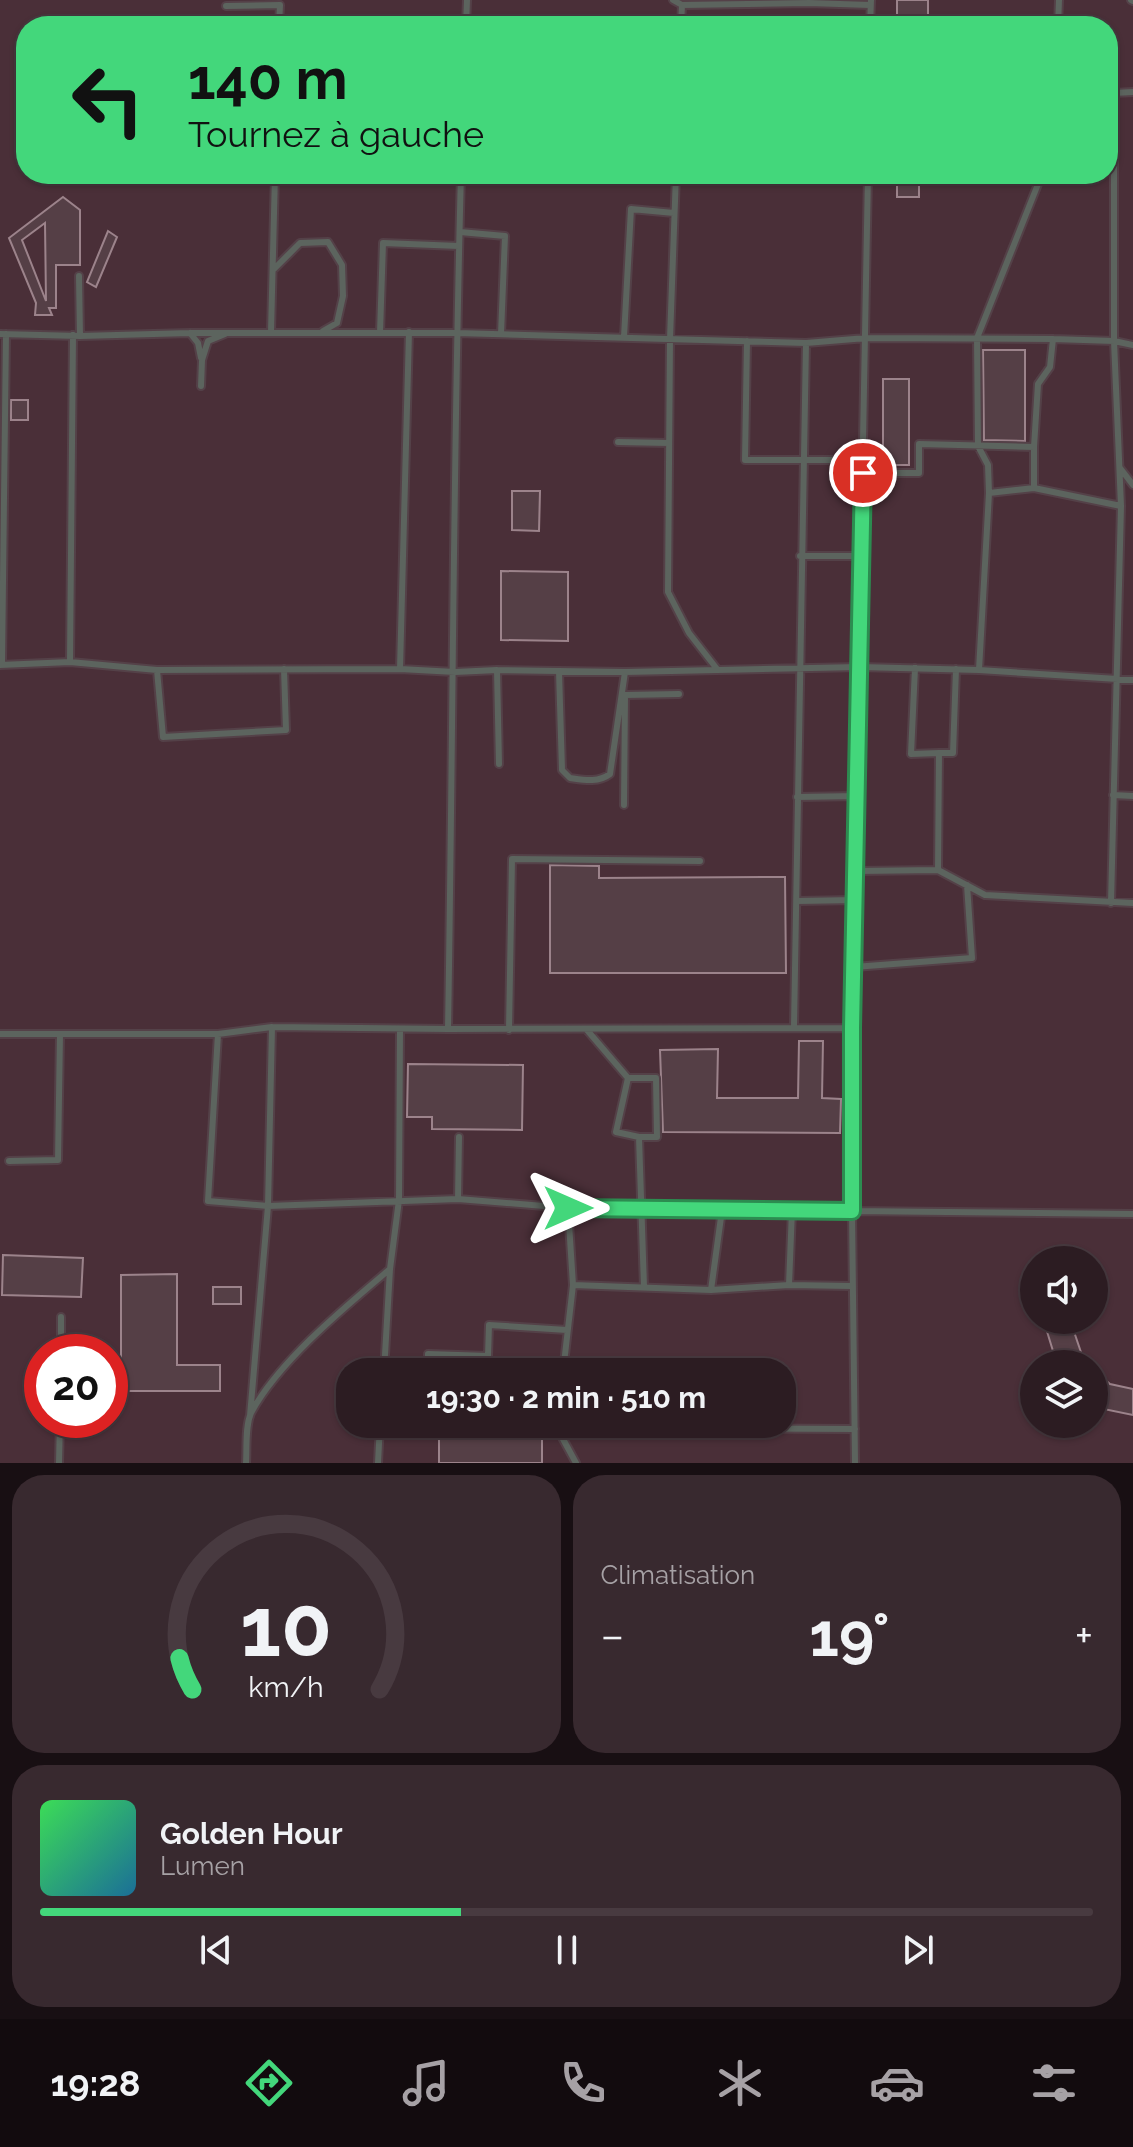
<!DOCTYPE html>
<html lang="fr">
<head>
<meta charset="utf-8">
<style>
	body { margin:0; font-family:Raleway,sans-serif; background:#38292f; color:#f1f3f6; height:100vh; display:flex; flex-direction:column; font-size:30px; white-space:nowrap }
	* { box-sizing:border-box; margin:0 }
	p { font-size:26px; color:#a6a1a5 }
	.icon { flex:none; width:44px; height:44px; fill:none; stroke:currentColor; stroke-width:2; stroke-linecap:round; stroke-linejoin:round }
	.map { position:relative; height:1463px; overflow:hidden }
	.sheet { display:flex; flex-direction:column; gap:12px; padding:12px; background:#180f13; flex:1 }
	.sheet>* { flex:none }
	.hud { position:absolute; left:16px; top:16px; width:1102px; height:168px; border-radius:32px; box-shadow:0 2px 6px #0004,0 0 0 2px #483a40; background:#43d77b; color:#111; overflow:hidden }
	.tools { position:absolute; left:1020px; top:1246px; display:grid; gap:16px }
	.tools a { display:grid; place-items:center; width:88px; height:88px; border-radius:50%; background:#2c1c22; box-shadow:0 2px 6px #0004,0 0 0 2px #483a40; font-size:40px }
	.speed { position:absolute; left:24px; top:1334px; display:flex; gap:16px; font-size:40px; font-weight:700; text-align:center }
	.speed>* { display:grid; place-content:center; width:104px; height:104px; border-radius:50%; background:#2c1c22; box-shadow:0 2px 6px #0004,0 0 0 2px #483a40; line-height:1 }
	.speed .limit { border:12px solid #d22; background:#fff; color:#111 }
	.pin { position:absolute; display:grid; place-items:center; width:68px; height:68px; color:#fff; margin:-34px; border:4px solid #fff; border-radius:50%; box-shadow:0 2px 8px #0007 }
	.me { position:absolute; width:88px; margin:-44px; rotate:90deg; stroke-linejoin:round; filter:drop-shadow(0 0 6px #0008) }
	.turn { display:flex; align-items:center; gap:28px; height:168px; padding:0 40px; font-size:36px }
	.turn .icon { width:104px; height:104px; stroke-width:2.5 }
	.turn b { display:block; font-size:56px; line-height:68px }
	.big { font-size:60px; font-weight:700; line-height:1.1 }
	.sheet .card { flex:1; display:flex; flex-direction:column; justify-content:center; gap:12px; min-width:0; padding:0 28px; border-radius:32px; background:#38292f }
	.sheet .dial { align-items:center; gap:0 }
	.dial svg { height:208px; overflow:visible; fill:none; stroke:#483a40; stroke-width:7; stroke-linecap:round; text-anchor:middle }
	.dial text { fill:#f1f3f6; stroke:none }
	.song { display:flex; align-items:center; gap:24px }
	.cover { width:96px; height:96px; border-radius:12px; background:linear-gradient(135deg,hsl(130 70% 55%),hsl(200 70% 35%)) }
	.played { height:8px; border-radius:4px; background:linear-gradient(90deg,#43d77b 40%,#483a40 40%) }
	.keys { display:flex; justify-content:space-around; direction:ltr }
	.heat { display:flex; justify-content:space-between; align-items:center; font-size:44px; direction:ltr }
	.sheet .tiles { flex:1; display:grid; gap:12px; grid-template-columns:1fr 1fr }
	.card:last-child { grid-column:span 2 }
	.trip { position:absolute; left:336px; top:1358px; width:460px; height:80px; border-radius:32px; background:#2c1c22; box-shadow:0 2px 6px #0004,0 0 0 2px #483a40; font-weight:700; line-height:80px; text-align:center }
	.menu { display:flex; height:128px; justify-content:space-around; align-items:center; background:#120b0e; color:#a6a1a5 }
	.menu .icon { width:56px; height:56px }
	.menu .selected { color:#43d77b }
	.menu b { font-size:36px; color:#f1f3f6 }
	.map>svg:first-child { display:block }
	.built { fill:#4a2f38; fill-rule:evenodd }
	.building { fill:#553f46; stroke:#9c838b; stroke-width:2; fill-rule:evenodd }
	.lines { fill:none; stroke-linecap:round; stroke-linejoin:round }
	.lane-casing { stroke:#544148; stroke-width:10 }
	.lane { stroke:#5c645e; stroke-width:6 }
	.route-casing { stroke:#2c8c50; stroke-width:20 }
	.route { stroke:#43d77b; stroke-width:14 }
</style>
</head>
<body>
<div class="map">
<svg width="1133" height="1463" viewBox="0 0 1133 1463">
	<rect width="100%" height="100%" fill="#3a262d"/>
	<path class="built" d="M 0,0 L 1133,0 L 1133,1463 L 0,1463 ZM 26,26 L 1108,26 L 1108,174 L 26,174 ZM 1034,1260 L 1094,1260 L 1094,1320 L 1034,1320 ZM 42,1352 L 110,1352 L 110,1420 L 42,1420 ZM 1034,1364 L 1094,1364 L 1094,1424 L 1034,1424 ZM 350,1372 L 782,1372 L 782,1424 L 350,1424 Z"/>
	<path class="building" d="M 897,0 L 928,0 L 928,26 L 897,26 Z
		M 897,174 L 919,174 L 919,197 L 897,197 Z
		M 63,197 L 80,210 L 80,265 L 56,265 L 56,308 L 49,308 L 52,315 L 35,315 L 36,303 L 9,238 ZM 45,223 L 46,301 L 22,240 Z
		M 108,231 L 117,237 L 96,287 L 87,282 Z
		M 983,350 L 1025,350 L 1025,441 L 984,440 Z
		M 883,379 L 909,379 L 909,465 L 883,465 Z
		M 11,400 L 28,400 L 28,420 L 11,420 Z
		M 512,491 L 540,491 L 539,531 L 512,530 Z
		M 501,571 L 568,572 L 568,641 L 501,640 Z
		M 550,865 L 599,866 L 599,878 L 785,877 L 786,973 L 550,973 Z
		M 799,1041 L 823,1041 L 822,1098 L 841,1099 L 840,1133 L 663,1132 L 660,1050 L 718,1049 L 717,1098 L 798,1098 Z
		M 408,1064 L 523,1065 L 522,1130 L 432,1129 L 432,1117 L 407,1117 Z
		M 3,1255 L 83,1258 L 81,1297 L 2,1295 Z
		M 177,1274 L 177,1365 L 220,1365 L 220,1391 L 110,1391 L 110,1365 L 121,1365 L 121,1275 Z
		M 213,1287 L 241,1287 L 241,1304 L 213,1304 Z
		M 1061,1320 L 1070,1320 L 1085,1364 L 1057,1364 L 1045,1325 Z
		M 1094,1370 L 1110,1384 L 1133,1389 L 1133,1415 L 1104,1409 L 1101,1411 L 1094,1409 Z
		M 439,1433 L 542,1433 L 542,1463 L 439,1463 Z"/>
	<g class="lines">
		<g class="lane-casing">
			<path id="lane" d="M 673,0 L 682,5 L 809,3 L 870,5
				M 1131,0 L 1133,1
				M 226,6 L 280,5 L 279,26
				M 466,26 L 467,0
				M 681,26 L 682,5
				M 870,26 L 871,0
				M 1058,26 L 1059,0
				M 461,174 C 453,459 453,744 448,1029 L 852,1028
				M 676,174 L 670,339 L 668,592 L 689,633 L 717,669
				M 868,174 L 852,1028 L 852,1211 L 1133,1214
				M 1042,174 L 977,338 L 978,446 L 988,465 L 989,493 L 1034,488 L 1121,506
				M 460,232 L 505,236 L 501,334
				M 273,270 L 300,243 L 328,242 L 342,265 L 343,296 L 337,323 L 323,331
				M 79,276 L 80,336
				M 271,332 L 275,174
				M 190,333 L 198,343 L 201,358
				M 380,333 L 383,243 L 459,246
				M 0,334 L 80,336 L 190,333 L 457,333 L 806,343 L 866,338 L 1053,339 L 1114,341 L 1133,345
				M 624,337 L 631,209 L 674,213
				M 747,341 L 745,460 L 863,460
				M 201,386 L 202,360 L 208,341 L 225,334
				M 618,442 L 669,443
				M 1120,468 L 1133,485
				M 863,473 L 919,473 L 919,444 L 1034,447
				M 1034,488 L 1034,447 L 1038,384 L 1050,367 L 1053,339
				M 800,556 L 862,556
				M 70,662 L 73,335
				M 2,664 L 6,334
				M 0,665 L 70,662 L 157,670 L 400,669 L 455,672 L 497,670 L 625,672 L 860,667 L 979,670 L 1133,680
				M 915,668 L 911,754 L 939,753
				M 400,669 L 409,332
				M 956,669 L 953,753 L 939,753 L 938,870 L 985,895 L 1133,903
				M 157,670 L 163,737 L 286,730 L 284,669
				M 497,670 L 499,764
				M 979,670 L 989,493
				M 559,671 L 562,770 L 570,778 C 584,780 598,783 610,774 L 625,672
				M 625,695 L 679,694
				M 1113,795 L 1133,796
				M 797,797 L 858,796
				M 624,805 L 625,696
				M 857,871 L 938,870
				M 797,901 L 856,900
				M 1111,903 L 1121,506 L 1114,341 L 1114,93 L 1133,92
				M 854,967 L 972,958 L 967,885
				M 794,1026 L 806,343
				M 272,1027 L 268,1206 L 458,1199 L 568,1208 L 852,1211 L 855,1463
				M 509,1030 L 512,859 L 700,861
				M 587,1030 L 628,1078 L 656,1078 L 657,1137 L 639,1137 L 644,1287
				M 0,1034 L 218,1034 L 272,1027 L 448,1029
				M 218,1034 L 208,1201 L 268,1206 L 250,1416
				M 628,1078 L 616,1132 L 639,1137
				M 9,1161 L 58,1160 L 60,1034
				M 458,1199 L 459,1137
				M 573,1285 L 711,1290 L 789,1285 L 851,1286
				M 789,1285 L 792,1210
				M 711,1290 L 722,1210
				M 61,1352 L 61,1317
				M 384,1372 L 390,1269
				M 428,1372 L 428,1354 L 488,1356 L 489,1325 L 567,1330
				M 563,1372 L 573,1285 L 568,1208
				M 556,1427 L 855,1429
				M 557,1428 L 576,1463
				M 59,1463 L 60,1420
				M 246,1463 C 247,1449 245,1426 251,1413 C 279,1361 345,1307 390,1269 L 399,1200 L 400,1029
				M 378,1463 L 380,1424"/>
		</g>
		<use href="#lane" class="lane"/>
	</g>
	<g class="lines">
		<g class="route-casing">
			<path id="route" d="M 568,1208 L 852,1211 L 852,1028 L 863,473"/>
		</g>
		<use href="#route" class="route"/>
	</g>
</svg>
<div class="tools">
<a><svg class="icon" aria-label="sound" viewBox="0 0 24 24"><path d="M4 9h4l5-4v14l-5-4H4zM17 9q2 3 0 6"/></svg></a>
<a><svg class="icon" aria-label="layers" viewBox="0 0 24 24"><path d="M12 4l9 5-9 5-9-5zM3 14l9 5 9-5"/></svg></a>
</div>
<div class="speed"><div class="limit">20</div></div>
<div class="pin" style="left:863px;top:473px;background:#d93025"><svg class="icon" aria-label="arrive" viewBox="0 0 24 24"><path d="M6 21V4h12l-3 4 3 4H6"/></svg></div>
<svg class="me" style="left:568px;top:1208px" viewBox="-20 -20 40 40"><path d="M0-17L14 15 0 8-14 15z" fill="#43d77b" stroke="#fff" stroke-width="4"/></svg>
<div class="trip">19:30 · 2 min · 510 m</div>
<div class="hud">
<div class="turn"><svg class="icon" aria-label="left" viewBox="0 0 24 24"><path d="M17 20v-9H6M10 6l-5 5 5 5"/></svg><div><b>140 m</b>Tournez à gauche</div></div>
</div>
</div>
<section class="sheet">
<div class="tiles">
<div class="card dial"><svg viewBox="0 0 100 80">
<path d="M14 69A42 42 0 1 1 86 69"/>
<path d="M14 69A42 42 0 0 1 9 57" stroke="#43d77b"/>
<text x="50" y="56" font-size="32" font-weight="700">10</text>
<text x="50" y="72" font-size="11">km/h</text>
</svg></div>
<div class="card"><p>Climatisation</p>
<div class="heat"><a>−</a><b class="big">19°</b><a>+</a></div>
</div>
<div class="card">
<div class="song"><i class="cover"></i><div><b>Golden Hour</b><p>Lumen</p></div></div>
<div class="played"></div>
<div class="keys"><svg class="icon" aria-label="previous" viewBox="0 0 24 24"><path d="M18 5L8 12l10 7zM5 5v14"/></svg><svg class="icon" aria-label="pause" viewBox="0 0 24 24"><path d="M8 5v14M16 5v14"/></svg><svg class="icon" aria-label="next" viewBox="0 0 24 24"><path d="M6 5l10 7-10 7zM19 5v14"/></svg></div>
</div>
</div>
</section>
<nav class="menu">
<b>19:28</b>
<svg class="icon selected" aria-label="directions" viewBox="0 0 24 24"><path d="M12 3l9 9-9 9-9-9zM9 14v-3h6M13 9l2 2-2 2"/></svg>
<svg class="icon" aria-label="music" viewBox="0 0 24 24"><path d="M9 18V5l10-2v13"/><circle cx="6" cy="18" r="3"/><circle cx="16" cy="16" r="3"/></svg>
<svg class="icon" aria-label="phone" viewBox="0 0 24 24"><path d="M5 4h4l2 5-3 2q2 4 5 5l2-3 5 2v4C11 20 4 13 5 4z"/></svg>
<svg class="icon" aria-label="climate" viewBox="0 0 24 24"><path d="M12 3v18M4 7l16 10M4 17L20 7"/></svg>
<svg class="icon" aria-label="car" viewBox="0 0 24 24"><path d="M5 17H2v-5l4-1 3-4h7l3 4 3 1v5h-3M9 17h6M6 11h13"/><circle cx="7" cy="17" r="2"/><circle cx="17" cy="17" r="2"/></svg>
<svg class="icon" aria-label="filters" viewBox="0 0 24 24"><path d="M4 7h16M4 17h16"/><circle cx="9" cy="7" r="2"/><circle cx="15" cy="17" r="2"/></svg>
</nav>
</body>
</html>
